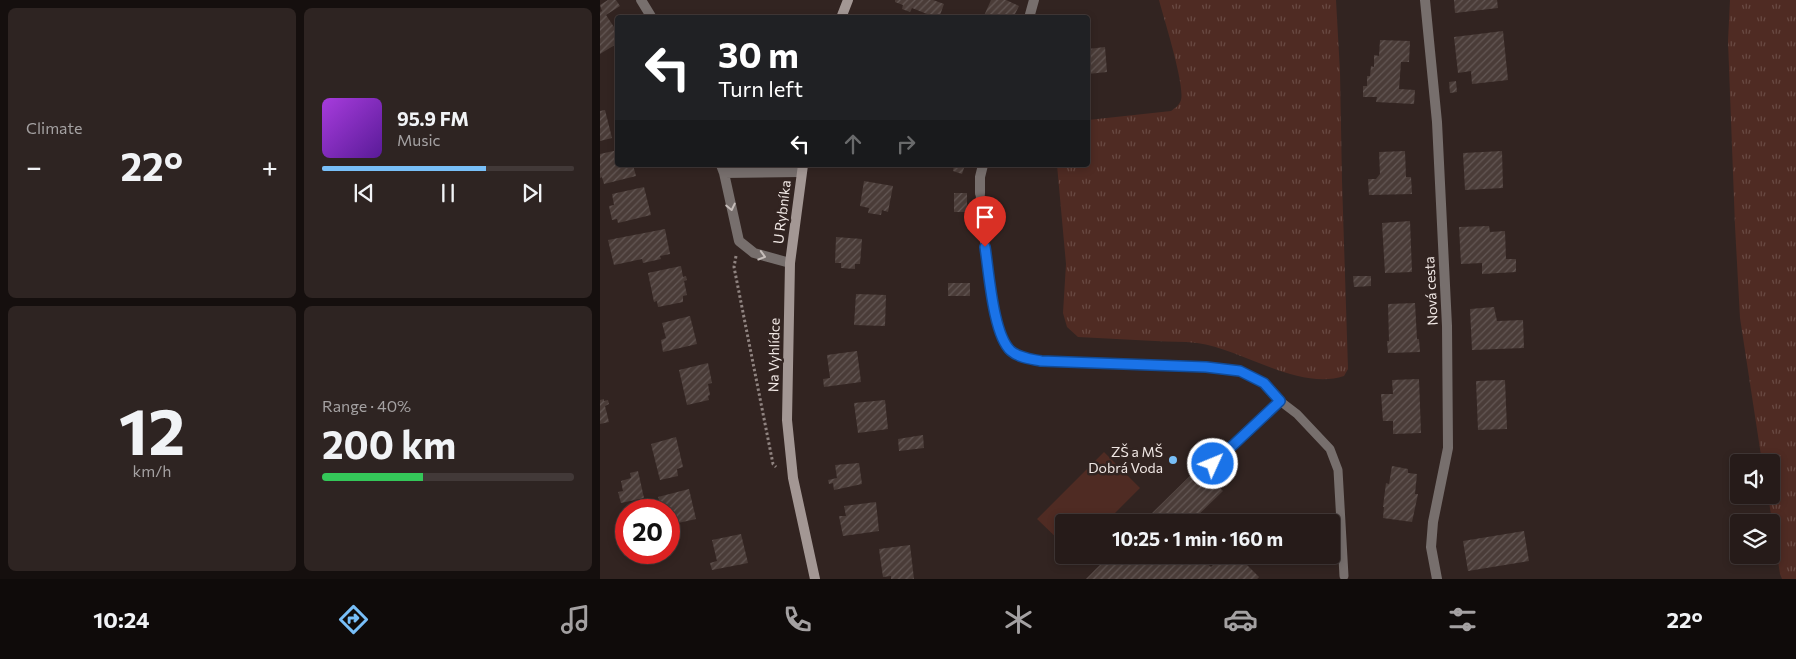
<!DOCTYPE html>
<html lang="en">
<head>
<meta charset="utf-8">
<style>
	body { margin:0; font-family:Commissioner,sans-serif; background:#2e2422; color:#f1f3f6; height:100vh; display:flex; flex-direction:column; font-size:19px; white-space:nowrap }
	* { box-sizing:border-box; margin:0 }
	p { font-size:16px; color:#a4a1a2 }
	.icon { flex:none; width:28px; height:28px; fill:none; stroke:currentColor; stroke-width:2; stroke-linecap:round; stroke-linejoin:round }
	.map { position:relative; flex:1; overflow:hidden }
	.side { display:flex; flex-direction:column; gap:8px; padding:8px; background:#150f0e; width:600px }
	.side>* { flex:none }
	.hud { position:absolute; left:15px; top:15px; width:475px; height:152px; border-radius:5px; box-shadow:0 2px 8px #0003,0 0 0 1px #423938; background:#202124; color:#fff; overflow:hidden }
	.buttons { position:absolute; left:1130px; top:454px; display:grid; gap:10px }
	.buttons a { display:grid; place-items:center; width:50px; height:50px; border-radius:5px; background:#261b19; box-shadow:0 2px 8px #0003,0 0 0 1px #423938; font-size:25px }
	.speed { position:absolute; left:15px; top:499px; display:flex; gap:10px; font-size:25px; font-weight:700; text-align:center }
	.speed>* { display:grid; place-content:center; width:65px; height:65px; border-radius:50%; background:#261b19; box-shadow:0 2px 8px #0003,0 0 0 1px #423938; line-height:1 }
	.speed .limit { border:8px solid #d22; background:#fff; color:#111 }
	.pin { position:absolute; display:grid; place-items:center; width:42px; height:42px; color:#fff; margin:-51px -21px; border-radius:50% 50% 50% 0; rotate:-45deg; box-shadow:0 0 5px #0007 }
	.pin .icon { rotate:45deg }
	.me { position:absolute; width:55px; margin:-28px; rotate:46deg; stroke-linejoin:round; filter:drop-shadow(0 0 4px #0008) }
	.turn { display:flex; align-items:center; gap:18px; height:105px; padding:0 20px; font-size:22px }
	.turn .icon { width:65px; height:65px; stroke-width:2.5 }
	.turn b { display:block; font-size:35px; line-height:42px }
	.lanes { display:flex; align-items:center; height:48px; padding:0 20px; background:#0003; justify-content:center; gap:25px; direction:ltr }
	.lanes .off { opacity:.35 }
	.big { font-size:38px; font-weight:700; line-height:1.1 }
	.side .widget { flex:1; display:flex; flex-direction:column; justify-content:center; gap:8px; min-width:0; padding:0 18px; border-radius:8px; background:#2e2422 }
	.side .dial { align-items:center; gap:0 }
	.dial b { font-size:65px; line-height:1 }
	.song { display:flex; align-items:center; gap:15px }
	.cover { width:60px; height:60px; border-radius:8px; background:linear-gradient(135deg,hsl(280 70% 55%),hsl(270 70% 35%)) }
	.played { height:5px; border-radius:2px; background:linear-gradient(90deg,#78bff8 65%,#423938 65%) }
	.keys { display:flex; justify-content:space-around; direction:ltr }
	.heat { display:flex; justify-content:space-between; align-items:center; font-size:28px; direction:ltr }
	.charge { height:8px; border-radius:4px; background:linear-gradient(90deg,#34c759 40%,#423938 0) }
	.side .tiles { flex:1; display:grid; gap:8px; grid-template-columns:repeat(2,1fr) }
	.trip { position:absolute; left:455px; top:514px; width:285px; height:50px; border-radius:5px; background:#261b19; box-shadow:0 2px 8px #0003,0 0 0 1px #423938; font-weight:700; line-height:50px; text-align:center }
	.dock { display:flex; height:80px; justify-content:space-around; align-items:center; background:#0f0b0a; color:#a4a1a2 }
	.dock .icon { width:35px; height:35px }
	.dock .selected { color:#78bff8 }
	.dock b { font-size:22px; color:#f1f3f6 }
	main { display:flex; flex:1; min-height:0 }
	.map>svg:first-child { display:block }
	.grass { fill:url(#grass-tufts) }
	.garden { fill:#4f2b23 }
	.building { fill:url(#building-hatch) }
	.lines { fill:none; stroke-linecap:round; stroke-linejoin:round }
	.path { stroke:#908481; stroke-width:3; stroke-dasharray:2.5 2.5; stroke-linecap:butt }
	.lane { stroke:#776f6d; stroke-width:9 }
	.street { stroke:#776f6d; stroke-width:10 }
	.secondary { stroke:#a39794; stroke-width:10 }
	.oneway { stroke:#c6bdba }
	.route-casing { stroke:#114b97; stroke-width:12 }
	.route { stroke:#1a73e8; stroke-width:9 }
	.poi-dot { fill:#78bff8; stroke:#322421; stroke-width:2 }
	.labels { text-anchor:middle; stroke-width:5; stroke-linejoin:round; paint-order:stroke }
	.street-label { font-size:14px; fill:#f0e7e4; stroke:#322421 }
	.poi-label { font-size:14px; fill:#f0e7e4; stroke:#322421; text-anchor:end }
</style>
</head>
<body>
<main>
<section class="side">
<div class="tiles">
<div class="widget"><p>Climate</p>
<div class="heat"><a>−</a><b class="big">22°</b><a>+</a></div>
</div>
<div class="widget">
<div class="song"><i class="cover"></i><div><b>95.9 FM</b><p>Music</p></div></div>
<div class="played"></div>
<div class="keys"><svg class="icon" aria-label="previous" viewBox="0 0 24 24"><path d="M18 5L8 12l10 7zM5 5v14"/></svg><svg class="icon" aria-label="pause" viewBox="0 0 24 24"><path d="M8 5v14M16 5v14"/></svg><svg class="icon" aria-label="next" viewBox="0 0 24 24"><path d="M6 5l10 7-10 7zM19 5v14"/></svg></div>
</div>
<div class="widget dial"><b>12</b><p>km/h</p></div>
<div class="widget"><p>Range · 40%</p><b class="big">200 km</b><div class="charge"></div></div>
</div>
</section>
<div class="map">
<svg width="1196" height="579" viewBox="0 0 1196 579">
	<defs>
		<pattern id="grass-tufts" width="24" height="20" patternUnits="userSpaceOnUse" patternTransform="scale(1.25)"><rect width="24" height="20" fill="#4f2b23"/><path d="M3 7l-1-3M5 7V3M7 7l1-3M15 17l-1-3M17 17v-4M19 17l1-3" fill="none" stroke="#694a43"/></pattern>
		<pattern id="building-hatch" width="6" height="6" patternUnits="userSpaceOnUse" patternTransform="scale(1.25)"><rect width="6" height="6" fill="#4a3c38"/><path d="M-1 1l2-2M0 6l6-6M5 7l2-2" fill="none" stroke="#645855"/></pattern>
	</defs>
	<rect width="100%" height="100%" fill="#322421"/>
	<path class="grass" d="M 559,0 L 736,0 L 740,72 L 742,181 L 748,369 L 744,376 C 699,391 642,349 597,343 C 583,341 569,342 555,341 C 529,340 504,338 478,337 L 467,327 L 463,313 L 466,264 L 457,165 L 488,165 L 488,120 L 571,111 C 575,108 579,106 581,100 C 585,85 564,19 559,0 Z
		M 1130,0 L 1196,0 L 1196,579 L 1182,579 L 1180,574 L 1168,495 L 1171,495 L 1171,462 L 1162,462 L 1140,318 L 1135,226 L 1128,41 Z"/>
	<path class="garden" d="M 504,452 L 540,488 L 506,522 L 464,522 L 464,545 L 437,519 Z"/>
	<path class="building" d="M 8,0 L 16,0 L 20,6 L 6,15 L 18,33 L 16,37 L 18,43 L 0,54 L 0,12 L 2,11 L 0,5 Z
		M 295,0 L 333,0 L 344,4 L 339,18 L 337,18 L 312,8 L 310,12 L 302,9 L 303,5 L 295,2 Z
		M 391,0 L 406,0 L 419,6 L 413,18 L 383,18 Z
		M 854,0 L 897,0 L 898,8 L 855,13 Z
		M 903,31 L 908,80 L 872,84 L 871,71 L 858,73 L 854,37 Z
		M 780,40 L 810,41 L 809,62 L 801,62 L 799,89 L 815,90 L 814,104 L 776,102 L 777,97 L 763,97 L 763,86 L 767,86 L 767,76 L 770,76 L 771,66 L 774,67 L 774,55 L 779,56 Z
		M 505,47 L 507,72 L 488,74 L 488,49 Z
		M 856,81 L 857,92 L 850,93 L 849,82 Z
		M 5,110 L 12,138 L 0,141 L 0,111 Z
		M 18,150 L 18,165 L 33,165 L 36,176 L 4,184 L 2,177 L 0,178 L 0,154 Z
		M 805,151 L 806,177 L 811,177 L 812,194 L 769,195 L 768,179 L 776,179 L 780,174 L 779,152 Z
		M 902,151 L 903,188 L 865,190 L 863,153 Z
		M 354,165 L 365,165 L 362,174 L 353,171 Z
		M 264,181 L 293,186 L 288,212 L 282,210 L 281,215 L 268,213 L 269,208 L 260,206 Z
		M 44,187 L 51,215 L 18,223 L 17,219 L 12,220 L 9,206 L 14,205 L 12,194 Z
		M 354,193 L 367,193 L 367,212 L 354,212 Z
		M 810,221 L 812,272 L 785,273 L 782,223 Z
		M 889,226 L 890,232 L 905,231 L 906,259 L 916,259 L 916,272 L 882,274 L 882,263 L 861,264 L 859,227 Z
		M 65,229 L 70,254 L 60,256 L 61,259 L 43,263 L 42,259 L 14,265 L 8,240 Z
		M 236,237 L 262,239 L 260,264 L 255,264 L 255,269 L 241,268 L 241,263 L 235,263 Z
		M 81,266 L 83,277 L 86,276 L 87,280 L 84,281 L 87,295 L 83,296 L 83,302 L 58,307 L 57,301 L 54,302 L 48,273 Z
		M 753,276 L 771,276 L 771,286 L 754,287 Z
		M 348,283 L 370,283 L 370,296 L 348,296 Z
		M 256,294 L 286,295 L 285,326 L 254,325 Z
		M 815,303 L 817,339 L 819,339 L 820,352 L 788,353 L 787,341 L 789,341 L 788,304 Z
		M 894,307 L 897,321 L 923,320 L 924,348 L 872,350 L 870,309 Z
		M 90,316 L 97,344 L 63,352 L 61,340 L 66,338 L 62,323 Z
		M 257,351 L 261,382 L 224,387 L 223,379 L 230,378 L 227,355 Z
		M 108,363 L 112,383 L 108,384 L 110,395 L 108,396 L 109,400 L 87,405 L 79,370 Z
		M 819,379 L 821,433 L 793,434 L 793,421 L 783,421 L 781,394 L 793,394 L 792,380 Z
		M 905,380 L 907,429 L 878,430 L 876,381 Z
		M 4,399 L 4,401 L 8,400 L 9,404 L 5,406 L 9,422 L 0,424 L 0,400 Z
		M 285,400 L 288,429 L 258,433 L 254,403 Z
		M 323,435 L 324,448 L 299,451 L 298,439 Z
		M 76,437 L 83,467 L 77,469 L 78,476 L 60,480 L 51,444 Z
		M 259,463 L 262,484 L 234,490 L 233,483 L 229,484 L 228,480 L 237,478 L 235,465 Z
		M 792,466 L 808,469 L 808,473 L 817,474 L 815,494 L 818,494 L 812,522 L 783,518 L 784,507 L 783,507 L 786,483 L 789,484 Z
		M 599,467 L 623,491 L 591,522 L 543,522 Z
		M 38,471 L 44,498 L 21,503 L 18,492 L 23,491 L 21,481 L 31,478 L 30,473 Z
		M 89,489 L 96,519 L 69,525 L 69,510 L 62,510 L 58,497 Z
		M 276,502 L 279,531 L 243,536 L 239,516 L 246,516 L 244,506 Z
		M 924,531 L 929,561 L 868,571 L 863,541 Z
		M 141,534 L 148,563 L 112,570 L 110,563 L 117,561 L 112,540 Z
		M 310,545 L 314,579 L 291,579 L 291,576 L 283,577 L 279,549 Z
		M 510,555 L 598,555 L 611,567 L 623,555 L 637,555 L 659,577 L 657,579 L 486,579 Z"/>
	<g class="lines">
		<path class="path" d="M 136,256 L 134,267 L 173,464 L 176,467"/>
		<path class="lane" d="M 380,193 C 383,225 390,333 411,351 C 419,358 431,359 441,361 L 606,367 L 640,371 L 664,383 L 680,401 L 697,414 L 730,449 L 738,470 L 744,576
			M 613,464 L 680,401"/>
		<path class="street" d="M 41,0 L 52,18
			M 825,0 L 837,122 L 847,326 L 848,448 L 833,522 L 831,547 L 837,579
			M 429,18 L 434,0
			M 121,165 L 124,173 L 139,241 L 154,253 L 190,263
			M 124,173 L 201,172
			M 380,193 L 380,177 L 383,165"/>
		<path class="secondary" d="M 241,18 L 248,0
			M 203,165 L 190,263 L 187,420 L 193,478 L 215,579"/>
	</g>
	<defs><path id="oneway-chevron" d="M-2-3.5L2.5 0L-2 3.5" fill="none" stroke-width="1.6" stroke-linecap="round" stroke-linejoin="round" transform="scale(1.25)"/></defs>
	<g class="oneway">
		<use href="#oneway-chevron" transform="translate(131 207) rotate(78)"/>
		<use href="#oneway-chevron" transform="translate(162 256) rotate(16)"/>
	</g>
	<g class="lines">
		<g class="route-casing">
			<path id="route" d="M 385,247 C 389,272 393,335 411,351 C 419,358 431,359 441,361 L 606,367 L 640,371 L 664,383 L 680,401 L 613,464"/>
		</g>
		<use href="#route" class="route"/>
	</g>
	<circle class="poi-dot" cx="573" cy="460" r="5"/>
	<g class="labels">
		<g class="street-label">
			<text transform="translate(182 212) rotate(-83)" y="5">U Rybníka</text>
			<text transform="translate(831 291) rotate(-93)" y="5">Nová cesta</text>
			<text transform="translate(174 355) rotate(-89)" y="5">Na Vyhlídce</text>
		</g>
		<g class="poi-label">
			<text x="563" y="457">ZŠ a MŠ<tspan x="563" dy="16">Dobrá Voda</tspan></text>
		</g>
	</g>
</svg>
<div class="buttons">
<a><svg class="icon" aria-label="sound" viewBox="0 0 24 24"><path d="M4 9h4l5-4v14l-5-4H4zM17 9q2 3 0 6"/></svg></a>
<a><svg class="icon" aria-label="layers" viewBox="0 0 24 24"><path d="M12 4l9 5-9 5-9-5zM3 14l9 5 9-5"/></svg></a>
</div>
<div class="speed"><div class="limit">20</div></div>
<div class="pin" style="left:385px;top:247px;background:#d93025"><svg class="icon" aria-label="arrive" viewBox="0 0 24 24"><path d="M6 21V4h12l-3 4 3 4H6"/></svg></div>
<svg class="me" style="left:613px;top:464px" viewBox="-20 -20 40 40"><circle r="17" fill="#1a73e8" stroke="#fff" stroke-width="3"/><path d="M0-11L8 9 0 5-8 9z" fill="#fff"/></svg>
<div class="trip">10:25 · 1 min · 160 m</div>
<div class="hud">
<div class="turn"><svg class="icon" aria-label="left" viewBox="0 0 24 24"><path d="M17 20v-9H6M10 6l-5 5 5 5"/></svg><div><b>30 m</b>Turn left</div></div>
<div class="lanes"><svg class="icon" aria-label="left" viewBox="0 0 24 24"><path d="M17 20v-9H6M10 6l-5 5 5 5"/></svg><svg class="icon off" aria-label="ahead" viewBox="0 0 24 24"><path d="M12 20V5M6 11l6-6 6 6"/></svg><svg class="icon off" aria-label="right" viewBox="0 0 24 24"><path d="M7 20v-9h11M14 6l5 5-5 5"/></svg></div>
</div>
</div>
</main>
<nav class="dock">
<b>10:24</b>
<svg class="icon selected" aria-label="directions" viewBox="0 0 24 24"><path d="M12 3l9 9-9 9-9-9zM9 14v-3h6M13 9l2 2-2 2"/></svg>
<svg class="icon" aria-label="music" viewBox="0 0 24 24"><path d="M9 18V5l10-2v13"/><circle cx="6" cy="18" r="3"/><circle cx="16" cy="16" r="3"/></svg>
<svg class="icon" aria-label="phone" viewBox="0 0 24 24"><path d="M5 4h4l2 5-3 2q2 4 5 5l2-3 5 2v4C11 20 4 13 5 4z"/></svg>
<svg class="icon" aria-label="climate" viewBox="0 0 24 24"><path d="M12 3v18M4 7l16 10M4 17L20 7"/></svg>
<svg class="icon" aria-label="car" viewBox="0 0 24 24"><path d="M5 17H2v-5l4-1 3-4h7l3 4 3 1v5h-3M9 17h6M6 11h13"/><circle cx="7" cy="17" r="2"/><circle cx="17" cy="17" r="2"/></svg>
<svg class="icon" aria-label="filters" viewBox="0 0 24 24"><path d="M4 7h16M4 17h16"/><circle cx="9" cy="7" r="2"/><circle cx="15" cy="17" r="2"/></svg>
<b>22°</b>
</nav>
</body>
</html>
